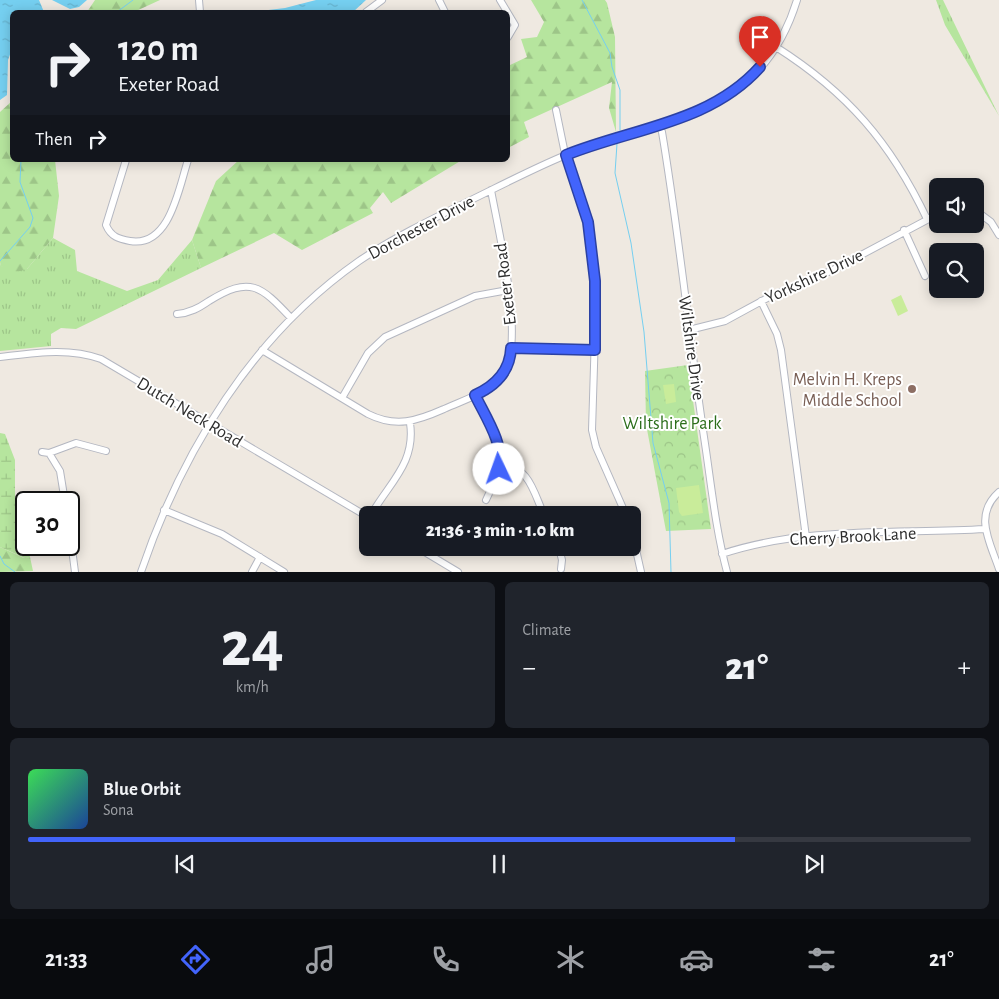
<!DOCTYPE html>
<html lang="en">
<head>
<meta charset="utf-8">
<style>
	body { margin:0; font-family:"Alegreya Sans",sans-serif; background:#20242c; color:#f1f3f6; height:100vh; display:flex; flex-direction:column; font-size:19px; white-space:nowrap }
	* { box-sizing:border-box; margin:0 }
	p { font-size:16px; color:#9ea1a6 }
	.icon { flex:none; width:28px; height:28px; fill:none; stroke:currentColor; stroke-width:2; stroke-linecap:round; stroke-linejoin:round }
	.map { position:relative; height:572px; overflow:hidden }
	.side { display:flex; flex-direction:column; gap:10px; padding:10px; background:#0d0f14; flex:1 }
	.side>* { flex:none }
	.hud { position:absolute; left:10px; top:10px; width:500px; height:152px; border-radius:8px; box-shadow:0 2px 12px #0003; background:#171b24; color:#f1f3f6; overflow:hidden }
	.fabs { position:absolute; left:929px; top:178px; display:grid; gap:10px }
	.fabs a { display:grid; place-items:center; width:55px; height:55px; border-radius:8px; background:#171b24; box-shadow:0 2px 12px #0003; font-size:25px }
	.speed { position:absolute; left:15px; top:491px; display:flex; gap:10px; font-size:25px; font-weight:700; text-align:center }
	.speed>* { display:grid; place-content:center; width:65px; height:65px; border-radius:50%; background:#171b24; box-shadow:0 2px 12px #0003; line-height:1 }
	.speed .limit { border:2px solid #111; border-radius:8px; background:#fff; color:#111 }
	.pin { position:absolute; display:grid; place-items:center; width:42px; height:42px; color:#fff; margin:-51px -21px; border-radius:50% 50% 50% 0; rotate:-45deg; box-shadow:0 0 5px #0007 }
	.pin .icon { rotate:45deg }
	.me { position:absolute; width:55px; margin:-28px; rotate:357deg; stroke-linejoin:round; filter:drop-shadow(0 0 4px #0008) }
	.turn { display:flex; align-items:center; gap:18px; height:105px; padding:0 25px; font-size:22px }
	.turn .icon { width:65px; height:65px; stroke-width:2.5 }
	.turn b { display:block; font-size:35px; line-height:42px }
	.then { display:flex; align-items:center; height:48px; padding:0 25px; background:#0003; gap:10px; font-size:19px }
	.big { font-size:38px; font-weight:800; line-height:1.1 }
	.side .tile { flex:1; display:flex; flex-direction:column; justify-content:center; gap:8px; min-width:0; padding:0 18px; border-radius:8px; background:#20242c }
	.side .dial { align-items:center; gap:0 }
	.dial b { font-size:65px; line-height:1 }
	.song { display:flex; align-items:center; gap:15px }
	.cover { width:60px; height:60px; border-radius:8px; background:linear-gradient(135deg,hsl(130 70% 55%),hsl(220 70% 35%)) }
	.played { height:5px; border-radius:2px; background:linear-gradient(90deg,#4264fb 75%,#363941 75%) }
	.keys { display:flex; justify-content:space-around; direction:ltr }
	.heat { display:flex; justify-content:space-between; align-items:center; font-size:28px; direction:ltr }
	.side .tiles { flex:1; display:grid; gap:10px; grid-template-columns:1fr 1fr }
	.tile:last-child { grid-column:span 2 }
	.trip { position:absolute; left:359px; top:506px; width:282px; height:50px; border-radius:8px; background:#171b24; box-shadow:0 2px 12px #0003; font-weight:800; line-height:50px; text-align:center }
	.tab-bar { display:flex; height:80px; justify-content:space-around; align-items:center; background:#090b0e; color:#9ea1a6 }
	.tab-bar .icon { width:35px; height:35px }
	.tab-bar .on { color:#4264fb }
	.tab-bar b { font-size:22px; color:#f1f3f6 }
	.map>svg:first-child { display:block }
	.grass { fill:url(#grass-tufts) }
	.forest { fill:url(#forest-firs) }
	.wetland { fill:url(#wetland-marsh) }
	.park { fill:url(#park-crowns) }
	.pitch { fill:#c9ec9a }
	.water { fill:url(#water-ripples) }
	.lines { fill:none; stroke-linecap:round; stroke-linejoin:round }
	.stream { stroke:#75cff0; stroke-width:1 }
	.minor-casing { stroke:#b4b7c1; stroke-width:8 }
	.minor { stroke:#fff; stroke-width:6 }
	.route-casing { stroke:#2b41a3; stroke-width:12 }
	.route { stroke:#4264fb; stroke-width:9 }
	.education-dot { fill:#8d6e63; stroke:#fff; stroke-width:2 }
	.labels { text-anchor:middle; stroke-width:4; stroke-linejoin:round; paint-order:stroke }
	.street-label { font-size:18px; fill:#2e2e2e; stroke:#fff }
	.education-label { font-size:18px; fill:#785e54; stroke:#fff; text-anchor:end }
	.park-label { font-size:18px; fill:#2c6e1b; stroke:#fff }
</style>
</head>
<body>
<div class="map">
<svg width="999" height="572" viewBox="0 0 999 572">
	<defs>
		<pattern id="grass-tufts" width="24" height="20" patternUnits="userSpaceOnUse" patternTransform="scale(1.25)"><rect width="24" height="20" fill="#b6e59e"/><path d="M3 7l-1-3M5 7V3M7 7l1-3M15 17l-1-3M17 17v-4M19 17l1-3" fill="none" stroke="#9dc588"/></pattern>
		<pattern id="forest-firs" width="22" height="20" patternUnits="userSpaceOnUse" patternTransform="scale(1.25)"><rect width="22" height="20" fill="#b6e59e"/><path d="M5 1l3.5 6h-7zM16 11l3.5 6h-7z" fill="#9dc588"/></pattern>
		<pattern id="wetland-marsh" width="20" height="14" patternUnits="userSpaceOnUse" patternTransform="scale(1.25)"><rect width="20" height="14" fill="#b6e59e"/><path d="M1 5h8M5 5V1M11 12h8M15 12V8" fill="none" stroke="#9dc588"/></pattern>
		<pattern id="park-crowns" width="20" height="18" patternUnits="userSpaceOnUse" patternTransform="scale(1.25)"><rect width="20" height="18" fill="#b6e59e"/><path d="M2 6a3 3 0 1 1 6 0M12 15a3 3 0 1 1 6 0" fill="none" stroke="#9dc588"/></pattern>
		<pattern id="water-ripples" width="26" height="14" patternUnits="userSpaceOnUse" patternTransform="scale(1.25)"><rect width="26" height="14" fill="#75cff0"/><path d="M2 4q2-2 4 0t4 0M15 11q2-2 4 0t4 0" fill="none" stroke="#66b2ce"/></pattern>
	</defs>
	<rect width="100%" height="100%" fill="#efe9e1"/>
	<path class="grass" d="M 936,0 L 943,0 L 999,116 L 945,25 Z
		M 53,238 L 75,250 L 77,271 L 127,291 L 158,280 L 192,240 L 201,268 L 76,329 L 61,328 L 51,334 L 51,346 L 0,351 L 0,262 L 1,266 L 27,269 Z"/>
	<path class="forest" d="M 95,0 L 160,0 L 134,12 L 87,12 Z
		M 531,0 L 605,0 L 607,3 L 615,37 L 616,132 L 609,108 L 612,82 L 524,122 L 529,137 L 508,148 L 508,66 L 527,57 L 521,39 L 537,37 L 544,22 Z
		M 12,101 L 12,160 L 55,160 L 59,196 L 53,238 L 27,269 L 14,273 L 1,266 L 0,262 L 0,112 Z
		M 239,160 L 462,160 L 391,203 L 383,192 L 370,208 L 373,213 L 302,250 L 274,233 L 201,268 L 192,240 L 216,181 Z
		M 0,547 L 24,558 L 30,557 L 33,571 L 0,572 Z"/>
	<path class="wetland" d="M 0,433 L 5,434 L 15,460 L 15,497 L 26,517 L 26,545 L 30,557 L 25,558 L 0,547 Z"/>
	<path class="park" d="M 688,365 L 711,529 L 666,531 L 646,424 L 645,371 Z"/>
	<path class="pitch" d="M 901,295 L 908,311 L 898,316 L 891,300 Z
		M 674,384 L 676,402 L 666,404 L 663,385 Z
		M 699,485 L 703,513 L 682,516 L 679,512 L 676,488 Z"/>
	<path class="water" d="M 0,0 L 39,0 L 44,12 L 12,12 L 12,49 L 8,60 L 7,95 L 0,100 Z
		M 52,0 L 87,0 L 79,7 L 70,9 Z
		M 316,0 L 366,0 L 353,12 L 252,12 L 285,8 Z"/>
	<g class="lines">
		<path class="stream" d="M 582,0 L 610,53 L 612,67 L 620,90 L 620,130
			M 117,12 L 133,0
			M 617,144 L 615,173 L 631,243 L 644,332 L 653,443 L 669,503 L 671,572
			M 0,261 L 30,227 L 33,218 L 20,182 L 21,160
			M 0,556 L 4,564 L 15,572"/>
		<g class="minor-casing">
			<path id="minor" d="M 199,0 L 200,12
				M 439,0 L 445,12
				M 500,0 L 515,25 L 508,37
				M 366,12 L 382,0
				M 776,47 C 847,92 891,143 927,219
				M 556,110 L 564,149 L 583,203 L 593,259 L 596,302 L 592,430 L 596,447 L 626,515
				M 659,125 L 662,132 C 679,233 689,335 704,437 C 711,482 715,527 727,572
				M 126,160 L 106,225 C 111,237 119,239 130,241 C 170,248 179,187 188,160
				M 975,210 L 991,222 L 999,235
				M 904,230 L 925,276
				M 761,301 L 777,334 L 781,350 L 806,537
				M 177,314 C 190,313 199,308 209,301 C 250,276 260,285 291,318
				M 689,330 L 725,321 L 771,296 L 833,270 L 938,214
				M 511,348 L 595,350
				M 262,350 L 368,414 C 396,428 417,421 444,409 C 463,400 490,393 503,375 C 526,341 498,230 491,190
				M 0,357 C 34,353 68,347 101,359 L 368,517
				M 475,395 C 495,438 510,453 486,500
				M 342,398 L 368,353 L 385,337 L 475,296 L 508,290
				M 42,452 L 49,453 L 60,471 L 65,502
				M 49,453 L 76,443 L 106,451
				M 500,464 C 530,467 533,491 544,515
				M 999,492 C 973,515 990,542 999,569
				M 164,510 L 222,534 L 284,572
				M 371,515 C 389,483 416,463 410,423
				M 69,526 L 75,572
				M 632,532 L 641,572
				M 418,548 L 458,572
				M 559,548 L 562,560 L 561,569
				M 722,554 C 806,526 898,534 985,529
				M 141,572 C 182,451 253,335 359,261 C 393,238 430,220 467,202 C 500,186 532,169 566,155 C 664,115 760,121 797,0
				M 252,572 L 260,557"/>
		</g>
		<use href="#minor" class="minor"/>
	</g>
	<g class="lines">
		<g class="route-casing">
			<path id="route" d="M 499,469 C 505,445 485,416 475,395 C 495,386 510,372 511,348 L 595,350 L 595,281 L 588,222 L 566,155 C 633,128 710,123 760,67"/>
		</g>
		<use href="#route" class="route"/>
	</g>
	<circle class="education-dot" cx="912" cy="389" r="5"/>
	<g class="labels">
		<g class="street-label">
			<text transform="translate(421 227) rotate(-28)" y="6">Dorchester Drive</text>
			<text transform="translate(814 276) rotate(-25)" y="6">Yorkshire Drive</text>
			<text transform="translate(505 284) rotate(-97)" y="6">Exeter Road</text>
			<text transform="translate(692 348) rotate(82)" y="6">Wiltshire Drive</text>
			<text transform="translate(190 412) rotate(31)" y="6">Dutch Neck Road</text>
			<text transform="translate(853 536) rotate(-3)" y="6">Cherry Brook Lane</text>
		</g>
		<g class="education-label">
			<text x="902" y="385">Melvin H. Kreps<tspan x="902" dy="21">Middle School</tspan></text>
		</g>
		<g class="park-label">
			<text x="672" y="429">Wiltshire Park</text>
		</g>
	</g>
</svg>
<div class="fabs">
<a><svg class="icon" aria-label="sound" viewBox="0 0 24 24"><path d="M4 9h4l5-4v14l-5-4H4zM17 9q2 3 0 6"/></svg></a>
<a><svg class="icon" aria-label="search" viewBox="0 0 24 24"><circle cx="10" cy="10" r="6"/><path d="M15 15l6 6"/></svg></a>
</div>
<div class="speed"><div class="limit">30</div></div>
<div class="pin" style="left:760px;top:67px;background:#d93025"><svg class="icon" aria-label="arrive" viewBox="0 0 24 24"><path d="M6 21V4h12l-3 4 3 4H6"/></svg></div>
<svg class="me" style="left:499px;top:469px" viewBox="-20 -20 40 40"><circle r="19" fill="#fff"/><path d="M0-13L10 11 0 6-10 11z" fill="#4264fb"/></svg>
<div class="trip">21:36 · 3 min · 1.0 km</div>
<div class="hud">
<div class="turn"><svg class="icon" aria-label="right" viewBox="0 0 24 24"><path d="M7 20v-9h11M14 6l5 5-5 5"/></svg><div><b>120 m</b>Exeter Road</div></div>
<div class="then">Then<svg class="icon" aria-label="right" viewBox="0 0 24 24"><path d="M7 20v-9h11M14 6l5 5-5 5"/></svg></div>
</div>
</div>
<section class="side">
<div class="tiles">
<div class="tile dial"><b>24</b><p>km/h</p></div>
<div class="tile"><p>Climate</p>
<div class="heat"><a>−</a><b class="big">21°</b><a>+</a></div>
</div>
<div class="tile">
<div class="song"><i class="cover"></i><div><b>Blue Orbit</b><p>Sona</p></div></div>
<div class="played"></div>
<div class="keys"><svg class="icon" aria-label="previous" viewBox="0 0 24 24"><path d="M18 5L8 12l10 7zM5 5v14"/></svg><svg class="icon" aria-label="pause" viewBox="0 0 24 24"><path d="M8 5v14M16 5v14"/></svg><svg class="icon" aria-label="next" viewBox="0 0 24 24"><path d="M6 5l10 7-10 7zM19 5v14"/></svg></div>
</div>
</div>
</section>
<nav class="tab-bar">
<b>21:33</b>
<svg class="icon on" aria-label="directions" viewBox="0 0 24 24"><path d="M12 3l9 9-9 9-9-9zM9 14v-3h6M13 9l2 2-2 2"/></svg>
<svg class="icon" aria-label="music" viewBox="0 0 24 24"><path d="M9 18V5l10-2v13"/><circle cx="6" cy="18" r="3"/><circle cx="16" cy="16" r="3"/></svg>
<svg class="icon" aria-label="phone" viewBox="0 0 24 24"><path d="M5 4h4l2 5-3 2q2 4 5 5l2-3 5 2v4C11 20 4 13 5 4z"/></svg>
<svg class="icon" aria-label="climate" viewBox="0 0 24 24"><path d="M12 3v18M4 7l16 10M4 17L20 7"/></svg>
<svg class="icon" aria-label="car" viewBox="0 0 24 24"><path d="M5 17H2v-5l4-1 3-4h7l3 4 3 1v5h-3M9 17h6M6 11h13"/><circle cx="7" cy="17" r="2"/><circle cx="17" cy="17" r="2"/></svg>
<svg class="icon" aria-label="filters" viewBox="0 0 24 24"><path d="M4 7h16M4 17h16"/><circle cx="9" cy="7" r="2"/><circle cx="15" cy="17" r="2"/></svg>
<b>21°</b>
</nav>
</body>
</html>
